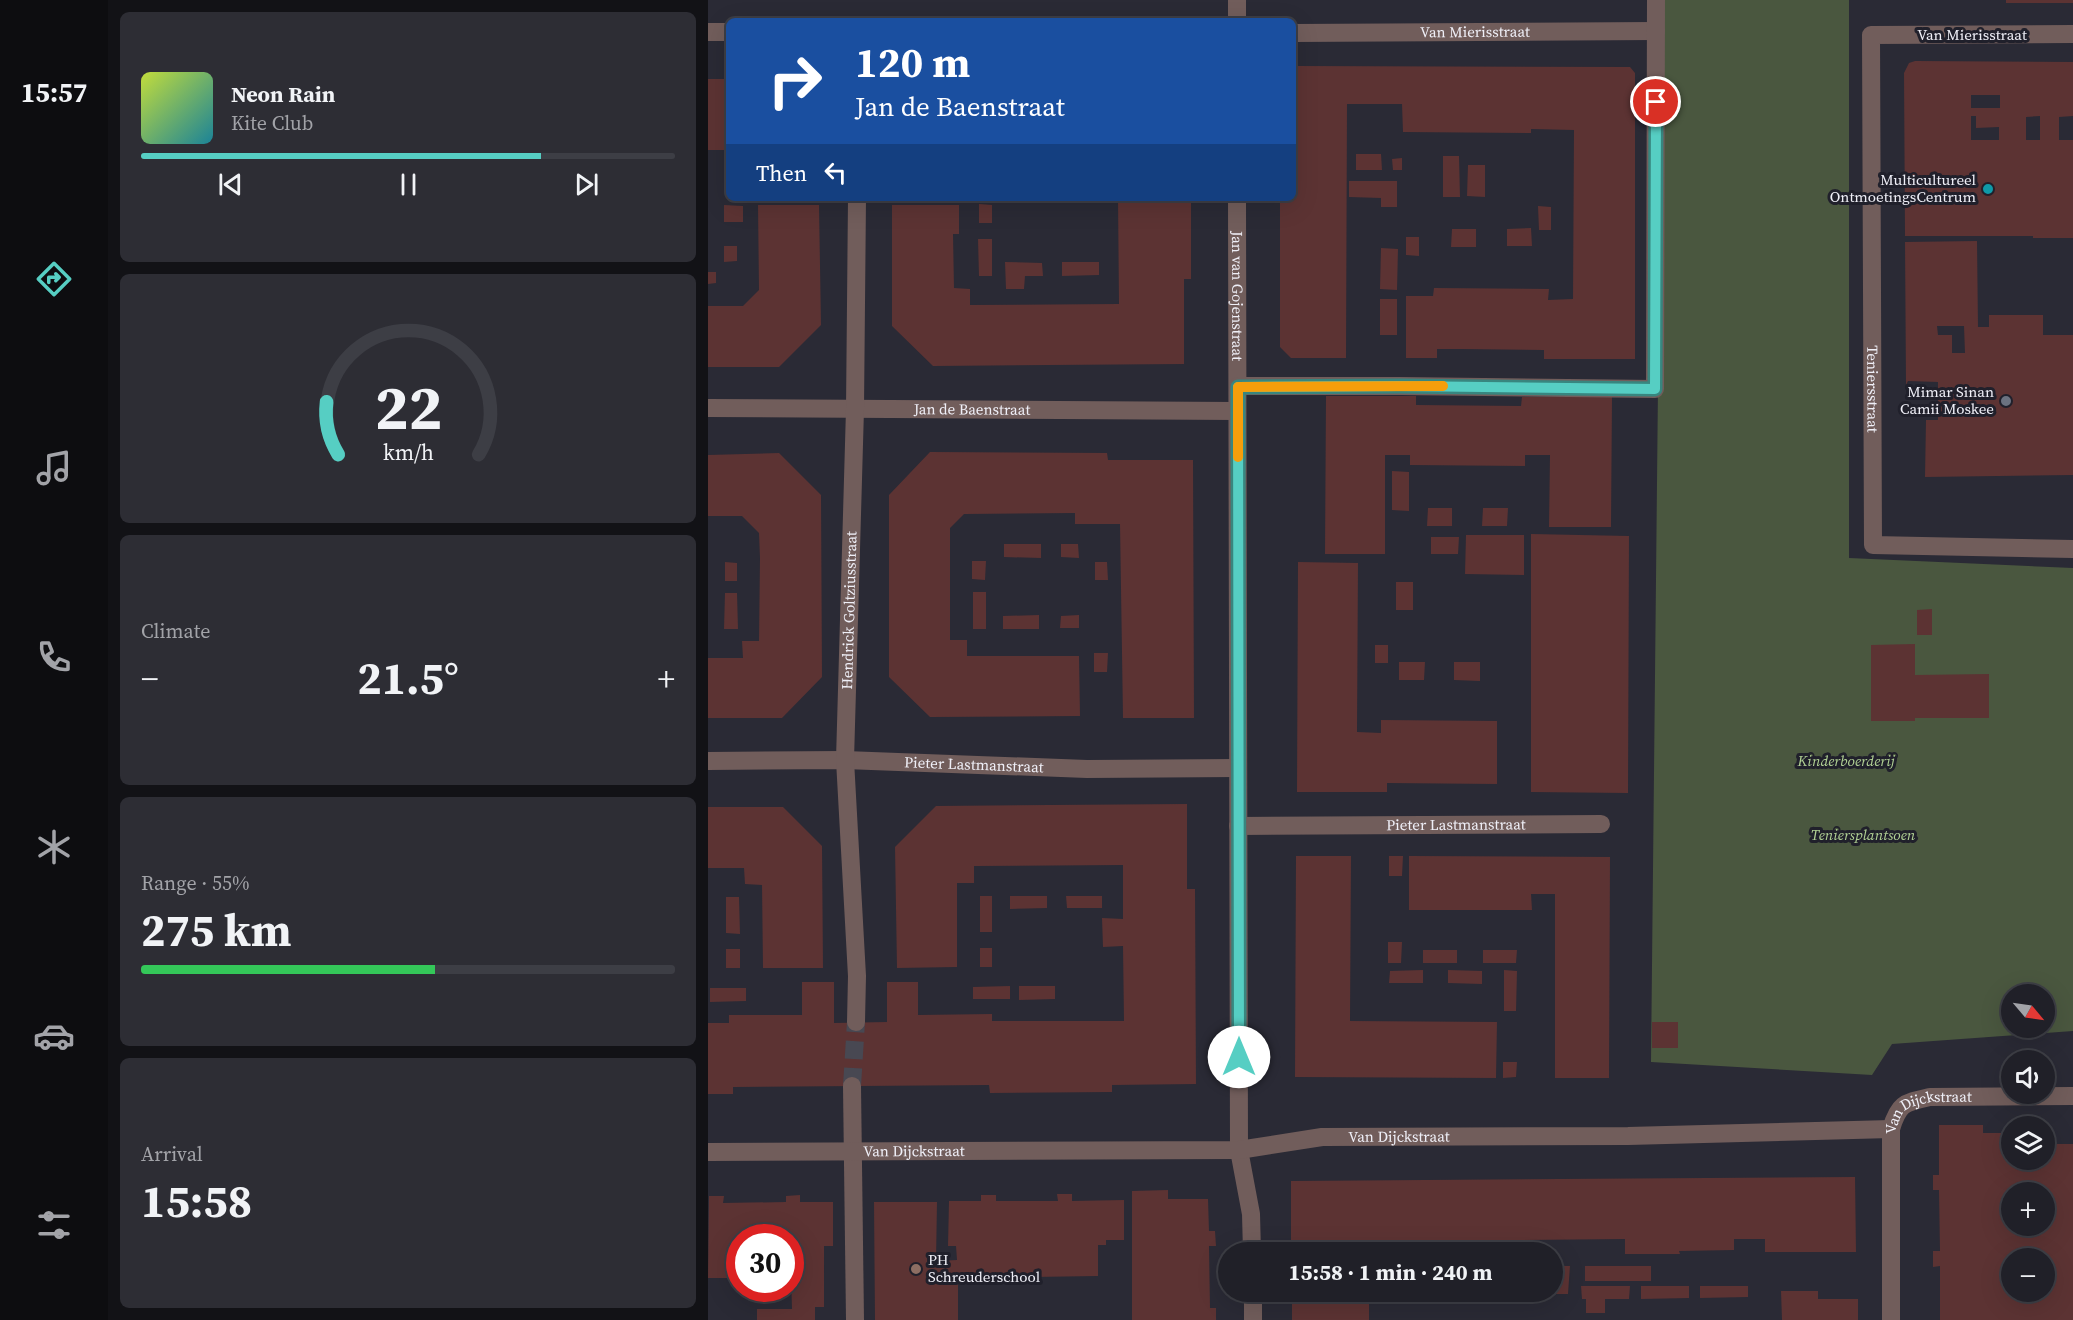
<!DOCTYPE html>
<html lang="en">
<head>
<meta charset="utf-8">
<style>
	body { margin:0; font-family:"Source Serif 4",serif; background:#2d2d34; color:#f1f3f6; height:100vh; display:flex; flex-direction:column; font-size:22px; white-space:nowrap }
	* { box-sizing:border-box; margin:0 }
	p { font-size:20px; color:#a2a3a8 }
	.icon { flex:none; width:33px; height:33px; fill:none; stroke:currentColor; stroke-width:2; stroke-linecap:round; stroke-linejoin:round }
	.map { position:relative; flex:1; overflow:hidden }
	.sheet { display:flex; flex-direction:column; gap:12px; padding:12px; background:#121216; width:600px }
	.sheet>* { flex:none }
	.hud { position:absolute; left:18px; top:18px; width:570px; height:183px; border-radius:9px; box-shadow:0 6px 24px #0002,0 0 0 2px #3d3e45; background:#1a4fa0; color:#fff; overflow:hidden }
	.needle { width:39px; rotate:119deg }
	.controls { position:absolute; left:1293px; top:984px; display:grid; gap:12px }
	.controls a { display:grid; place-items:center; width:54px; height:54px; border-radius:50%; background:#202028; box-shadow:0 6px 24px #0002,0 0 0 2px #3d3e45; font-size:30px }
	.speed { position:absolute; left:18px; top:1224px; display:flex; gap:12px; font-size:30px; font-weight:700; text-align:center }
	.speed>* { display:grid; place-content:center; width:78px; height:78px; border-radius:50%; background:#202028; box-shadow:0 6px 24px #0002,0 0 0 2px #3d3e45; line-height:1 }
	.speed .limit { border:9px solid #d22; background:#fff; color:#111 }
	.pin { position:absolute; display:grid; place-items:center; width:51px; height:51px; color:#fff; margin:-26px; border:3px solid #fff; border-radius:50%; box-shadow:0 2px 6px #0007 }
	.me { position:absolute; width:66px; margin:-33px; rotate:0deg; stroke-linejoin:round; filter:drop-shadow(0 0 4px #0008) }
	.turn { display:flex; align-items:center; gap:21px; height:126px; padding:0 30px; font-size:27px }
	.turn .icon { width:78px; height:78px; stroke-width:2.5 }
	.turn b { display:block; font-size:42px; line-height:51px }
	.then { display:flex; align-items:center; height:57px; padding:0 30px; background:#0003; gap:12px; font-size:22px }
	.big { font-size:45px; font-weight:700; line-height:1.1 }
	.sheet .card { flex:1; display:flex; flex-direction:column; justify-content:center; gap:9px; min-width:0; padding:0 21px; border-radius:9px; background:#2d2d34 }
	.sheet .dial { align-items:center; gap:0 }
	.dial svg { height:156px; overflow:visible; fill:none; stroke:#3d3e45; stroke-width:7; stroke-linecap:round; text-anchor:middle }
	.dial text { fill:#f1f3f6; stroke:none }
	.song { display:flex; align-items:center; gap:18px }
	.cover { width:72px; height:72px; border-radius:9px; background:linear-gradient(135deg,hsl(70 70% 55%),hsl(190 70% 35%)) }
	.played { height:6px; border-radius:3px; background:linear-gradient(90deg,#56cec3 75%,#3d3e45 75%) }
	.keys { display:flex; justify-content:space-around; direction:ltr }
	.heat { display:flex; justify-content:space-between; align-items:center; font-size:33px; direction:ltr }
	.charge { height:9px; border-radius:4px; background:linear-gradient(90deg,#34c759 55%,#3d3e45 0) }
	.trip { position:absolute; left:510px; top:1242px; width:345px; height:60px; border-radius:30px; background:#202028; box-shadow:0 6px 24px #0002,0 0 0 2px #3d3e45; font-weight:700; line-height:60px; text-align:center }
	main { display:flex; flex:1; min-height:0 }
	.menu { display:flex; flex-direction:column; width:108px; justify-content:space-around; align-items:center; background:#0d0d10; color:#a2a3a8 }
	.menu .icon { width:42px; height:42px }
	.menu .active { color:#56cec3 }
	.menu b { font-size:27px; color:#f1f3f6 }
	.map>svg:first-child { display:block }
	.green { fill:#4a573f; fill-rule:evenodd }
	.building { fill:#5c3333; fill-rule:evenodd }
	.lines { fill:none; stroke-linecap:round; stroke-linejoin:round }
	.street-tunnel { stroke:#484852; stroke-width:18; stroke-dasharray:18 9; stroke-linecap:butt }
	.street { stroke:#715d5b; stroke-width:18 }
	.route-casing { stroke:#38867f; stroke-width:15 }
	.route { stroke:#56cec3; stroke-width:10 }
	.slow { stroke:#f59e0b; stroke-width:10 }
	.culture-dot { fill:#0f9aa8; stroke:#20202b; stroke-width:2 }
	.worship-dot { fill:#6b7280; stroke:#20202b; stroke-width:2 }
	.education-dot { fill:#8d6e63; stroke:#20202b; stroke-width:2 }
	.labels { text-anchor:middle; stroke-width:6; stroke-linejoin:round; paint-order:stroke }
	.street-label { font-size:15px; fill:#efeff7; stroke:#20202b }
	.poi-label { font-size:15px; fill:#efeff7; stroke:#20202b; text-anchor:end }
	.park-label { font-size:15px; font-style:italic; fill:#b1d194; stroke:#20202b }
</style>
</head>
<body>
<main>
<nav class="menu">
<b>15:57</b>
<svg class="icon active" aria-label="directions" viewBox="0 0 24 24"><path d="M12 3l9 9-9 9-9-9zM9 14v-3h6M13 9l2 2-2 2"/></svg>
<svg class="icon" aria-label="music" viewBox="0 0 24 24"><path d="M9 18V5l10-2v13"/><circle cx="6" cy="18" r="3"/><circle cx="16" cy="16" r="3"/></svg>
<svg class="icon" aria-label="phone" viewBox="0 0 24 24"><path d="M5 4h4l2 5-3 2q2 4 5 5l2-3 5 2v4C11 20 4 13 5 4z"/></svg>
<svg class="icon" aria-label="climate" viewBox="0 0 24 24"><path d="M12 3v18M4 7l16 10M4 17L20 7"/></svg>
<svg class="icon" aria-label="car" viewBox="0 0 24 24"><path d="M5 17H2v-5l4-1 3-4h7l3 4 3 1v5h-3M9 17h6M6 11h13"/><circle cx="7" cy="17" r="2"/><circle cx="17" cy="17" r="2"/></svg>
<svg class="icon" aria-label="filters" viewBox="0 0 24 24"><path d="M4 7h16M4 17h16"/><circle cx="9" cy="7" r="2"/><circle cx="15" cy="17" r="2"/></svg>
</nav>
<section class="sheet">
<div class="card">
<div class="song"><i class="cover"></i><div><b>Neon Rain</b><p>Kite Club</p></div></div>
<div class="played"></div>
<div class="keys"><svg class="icon" aria-label="previous" viewBox="0 0 24 24"><path d="M18 5L8 12l10 7zM5 5v14"/></svg><svg class="icon" aria-label="pause" viewBox="0 0 24 24"><path d="M8 5v14M16 5v14"/></svg><svg class="icon" aria-label="next" viewBox="0 0 24 24"><path d="M6 5l10 7-10 7zM19 5v14"/></svg></div>
</div>
<div class="card dial"><svg viewBox="0 0 100 80">
<path d="M14 69A42 42 0 1 1 86 69"/>
<path d="M14 69A42 42 0 0 1 8 42" stroke="#56cec3"/>
<text x="50" y="56" font-size="32" font-weight="700">22</text>
<text x="50" y="72" font-size="11">km/h</text>
</svg></div>
<div class="card"><p>Climate</p>
<div class="heat"><a>−</a><b class="big">21.5°</b><a>+</a></div>
</div>
<div class="card"><p>Range · 55%</p><b class="big">275 km</b><div class="charge"></div></div>
<div class="card"><p>Arrival</p><b class="big">15:58</b></div>
</section>
<div class="map">
<svg width="1365" height="1320" viewBox="0 0 1365 1320">
	<rect width="100%" height="100%" fill="#2a2a35"/>
	<path class="green" d="M 954,0 L 1141,0 L 1141,558 L 1365,568 L 1365,1031 L 1184,1044 L 1164,1075 L 943,1062 ZM 1304,994 L 1336,994 L 1336,1028 L 1304,1028 Z"/>
	<path class="building" d="M 1298,0 L 1365,0 L 1365,3 L 1298,3 Z
		M 1207,61 L 1365,62 L 1365,116 L 1351,117 L 1351,140 L 1365,140 L 1365,238 L 1325,238 L 1325,236 L 1197,236 L 1196,73 L 1201,63 ZM 1263,95 L 1292,95 L 1292,108 L 1263,108 ZM 1263,116 L 1268,116 L 1268,128 L 1291,127 L 1291,140 L 1263,140 ZM 1332,116 L 1332,140 L 1318,140 L 1318,117 Z
		M 585,66 L 922,67 L 927,73 L 927,359 L 836,359 L 836,350 L 753,349 L 729,349 L 729,358 L 698,358 L 698,296 L 725,296 L 726,288 L 841,289 L 840,300 L 865,299 L 866,130 L 823,129 L 823,133 L 695,132 L 694,104 L 639,104 L 638,358 L 583,358 L 572,347 L 572,198 L 585,198 Z
		M 0,79 L 20,79 L 21,150 L 0,150 Z
		M 648,154 L 673,154 L 674,170 L 648,170 Z
		M 735,156 L 751,156 L 752,197 L 735,197 Z
		M 694,158 L 694,170 L 685,170 L 684,159 Z
		M 760,165 L 777,165 L 777,197 L 759,196 Z
		M 641,181 L 689,181 L 689,207 L 673,207 L 673,198 L 641,197 Z
		M 410,198 L 483,198 L 483,279 L 476,279 L 476,364 L 225,366 L 184,326 L 184,205 L 251,205 L 251,234 L 245,234 L 246,288 L 262,289 L 262,305 L 411,304 Z
		M 271,204 L 284,205 L 284,223 L 271,223 Z
		M 16,205 L 35,206 L 35,222 L 16,222 Z
		M 50,205 L 111,205 L 113,325 L 71,367 L 0,367 L 0,306 L 35,306 L 51,290 Z
		M 830,206 L 843,207 L 843,230 L 831,230 Z
		M 823,228 L 824,246 L 799,246 L 799,229 Z
		M 744,229 L 768,229 L 768,247 L 743,247 Z
		M 698,237 L 711,237 L 711,256 L 698,255 Z
		M 270,239 L 284,239 L 284,276 L 271,276 Z
		M 1269,241 L 1270,327 L 1281,327 L 1281,315 L 1335,315 L 1335,335 L 1365,335 L 1365,475 L 1217,477 L 1218,420 L 1230,420 L 1230,382 L 1200,381 L 1198,385 L 1197,242 ZM 1229,326 L 1256,326 L 1257,353 L 1244,353 L 1244,335 L 1230,335 Z
		M 16,246 L 29,246 L 29,261 L 16,262 Z
		M 673,248 L 690,249 L 689,290 L 672,289 Z
		M 297,262 L 334,263 L 335,276 L 317,276 L 316,289 L 298,289 Z
		M 354,262 L 391,262 L 391,275 L 354,276 Z
		M 0,272 L 8,272 L 8,283 L 0,284 Z
		M 672,299 L 689,299 L 689,335 L 672,335 Z
		M 618,396 L 708,396 L 708,405 L 813,406 L 814,397 L 904,397 L 903,527 L 841,527 L 842,455 L 817,455 L 817,466 L 702,465 L 702,455 L 677,455 L 677,554 L 617,554 Z
		M 222,452 L 399,453 L 400,460 L 485,460 L 486,718 L 415,718 L 412,524 L 367,524 L 367,513 L 256,514 L 242,528 L 242,640 L 259,640 L 259,656 L 371,656 L 372,716 L 222,717 L 181,677 L 181,495 Z
		M 71,453 L 113,495 L 114,677 L 74,718 L 0,718 L 0,658 L 35,658 L 34,641 L 51,641 L 52,558 L 51,533 L 34,516 L 0,516 L 0,455 Z
		M 684,471 L 701,472 L 701,511 L 684,510 Z
		M 720,508 L 744,508 L 744,526 L 719,526 Z
		M 775,508 L 800,508 L 799,526 L 774,526 Z
		M 823,534 L 921,536 L 920,793 L 823,792 Z
		M 758,535 L 816,535 L 816,575 L 757,574 Z
		M 723,537 L 751,537 L 750,554 L 723,554 Z
		M 296,544 L 333,544 L 333,558 L 296,557 Z
		M 353,544 L 370,544 L 371,558 L 353,557 Z
		M 264,561 L 278,561 L 277,580 L 264,579 Z
		M 17,562 L 29,563 L 29,581 L 17,581 Z
		M 387,562 L 399,562 L 400,580 L 387,580 Z
		M 590,562 L 650,563 L 649,732 L 673,733 L 673,720 L 789,721 L 789,784 L 679,783 L 679,792 L 589,792 Z
		M 688,582 L 705,582 L 705,610 L 688,610 Z
		M 265,592 L 278,592 L 278,629 L 265,629 Z
		M 17,593 L 29,593 L 30,629 L 16,629 Z
		M 1224,609 L 1224,635 L 1209,635 L 1209,610 Z
		M 331,615 L 331,629 L 295,629 L 295,616 Z
		M 371,615 L 371,628 L 352,628 L 353,616 Z
		M 1207,644 L 1207,675 L 1281,674 L 1281,718 L 1207,718 L 1207,721 L 1163,721 L 1163,645 Z
		M 667,645 L 680,645 L 680,663 L 667,663 Z
		M 386,653 L 400,653 L 399,672 L 386,672 Z
		M 691,662 L 717,662 L 716,680 L 691,680 Z
		M 746,662 L 772,662 L 772,681 L 746,680 Z
		M 479,804 L 479,889 L 487,889 L 488,1084 L 404,1085 L 404,1092 L 282,1093 L 281,1085 L 25,1087 L 25,1094 L 0,1094 L 0,1023 L 21,1023 L 21,1015 L 94,1015 L 94,982 L 126,982 L 126,1023 L 179,1022 L 179,982 L 210,982 L 210,1015 L 284,1014 L 284,1021 L 416,1021 L 415,946 L 395,947 L 394,918 L 415,919 L 415,865 L 266,866 L 266,883 L 249,883 L 249,967 L 189,968 L 187,847 L 228,806 Z
		M 0,807 L 75,807 L 114,846 L 115,968 L 55,968 L 54,885 L 37,884 L 36,868 L 0,868 Z
		M 588,856 L 643,856 L 642,1021 L 789,1022 L 788,1078 L 587,1077 Z
		M 681,856 L 695,856 L 694,876 L 681,876 Z
		M 701,856 L 902,857 L 901,1078 L 847,1078 L 847,894 L 823,894 L 824,910 L 701,910 Z
		M 272,896 L 284,896 L 284,932 L 272,932 Z
		M 302,896 L 339,896 L 339,908 L 302,909 Z
		M 358,896 L 394,896 L 394,908 L 359,908 Z
		M 18,897 L 31,897 L 32,934 L 18,933 Z
		M 680,942 L 694,942 L 693,963 L 680,963 Z
		M 272,948 L 284,948 L 284,967 L 272,967 Z
		M 18,949 L 32,949 L 32,968 L 18,968 Z
		M 715,950 L 749,950 L 749,963 L 715,963 Z
		M 775,950 L 809,950 L 808,963 L 775,963 Z
		M 715,970 L 715,983 L 681,983 L 682,971 Z
		M 740,970 L 774,971 L 774,984 L 740,983 Z
		M 796,970 L 809,971 L 808,1011 L 796,1011 Z
		M 302,986 L 302,999 L 265,999 L 265,987 Z
		M 311,986 L 347,986 L 347,999 L 311,1000 Z
		M 2,988 L 38,988 L 38,1001 L 2,1002 Z
		M 944,1022 L 970,1022 L 970,1048 L 944,1048 Z
		M 795,1062 L 809,1062 L 808,1077 L 795,1078 Z
		M 1231,1125 L 1275,1125 L 1275,1133 L 1304,1133 L 1304,1160 L 1336,1160 L 1336,1144 L 1365,1144 L 1365,1320 L 1232,1320 L 1232,1266 L 1225,1267 L 1225,1251 L 1232,1251 L 1231,1190 L 1225,1190 L 1225,1175 L 1231,1175 ZM 1304,1192 L 1336,1192 L 1336,1226 L 1304,1226 ZM 1304,1258 L 1336,1258 L 1336,1292 L 1304,1292 Z
		M 1147,1177 L 1148,1252 L 1057,1252 L 1057,1239 L 1026,1239 L 1026,1250 L 971,1251 L 972,1254 L 917,1254 L 917,1239 L 583,1242 L 583,1181 Z
		M 460,1190 L 460,1199 L 500,1199 L 501,1231 L 507,1231 L 508,1246 L 501,1246 L 502,1308 L 508,1308 L 508,1320 L 424,1320 L 424,1191 Z
		M 349,1194 L 364,1194 L 364,1201 L 416,1200 L 416,1240 L 398,1240 L 398,1245 L 390,1245 L 390,1276 L 250,1278 L 250,1320 L 167,1320 L 166,1202 L 229,1202 L 228,1261 L 249,1260 L 248,1246 L 240,1246 L 241,1201 L 273,1201 L 273,1195 L 288,1195 L 288,1201 L 350,1201 Z
		M 92,1195 L 92,1202 L 125,1202 L 125,1246 L 116,1246 L 116,1307 L 107,1307 L 107,1320 L 49,1320 L 49,1309 L 84,1309 L 82,1238 L 32,1238 L 32,1278 L 0,1278 L 1,1196 L 16,1196 L 15,1203 L 78,1202 L 78,1196 Z
		M 844,1266 L 862,1266 L 860,1294 L 812,1294 L 812,1292 L 844,1292 Z
		M 877,1266 L 943,1266 L 943,1281 L 877,1281 Z
		M 873,1286 L 922,1286 L 921,1299 L 897,1299 L 897,1313 L 878,1313 L 878,1299 L 874,1299 Z
		M 933,1286 L 981,1286 L 981,1298 L 933,1299 Z
		M 992,1286 L 1040,1286 L 1040,1297 L 992,1298 Z
		M 1073,1291 L 1110,1291 L 1110,1299 L 1150,1299 L 1150,1320 L 1074,1320 Z
		M 625,1292 L 661,1292 L 661,1320 L 584,1320 L 584,1302 L 625,1301 Z
		M 694,1292 L 742,1292 L 742,1299 L 694,1299 Z
		M 753,1292 L 802,1292 L 802,1298 L 753,1299 Z"/>
	<g class="lines">
		<path class="street-tunnel" d="M 144,1086 L 148,1022"/>
		<g class="street">
			<path d="M 529,0 L 529,21"/>
			<path d="M 0,32 L 21,32"/>
			<path id="s1" d="M 585,33 L 948,31"/>
			<path id="s2" d="M 1365,34 L 1163,35 L 1165,545 L 1365,549"/>
			<path id="s3" d="M 529,198 L 531,1150 L 543,1214 L 544,1252"/>
			<path d="M 530,386 L 692,386 L 947,389 L 948,0"/>
			<path id="s4" d="M 0,408 L 529,411"/>
			<path id="s5" d="M 0,761 L 137,760 L 379,769 L 530,768"/>
			<path id="s6" d="M 530,826 L 893,824"/>
			<path id="s7" d="M 148,1022 L 149,976 L 137,760 L 147,409 L 149,198"/>
			<path d="M 144,1086 L 147,1320"/>
			<path id="s8" d="M 0,1152 L 531,1150 L 614,1137 L 920,1136 L 1183,1129"/>
			<path d="M 545,1292 L 545,1320"/>
			<path id="s9" d="M 1183,1320 L 1183,1129 C 1191,1103 1196,1103 1222,1097 L 1365,1096"/>
		</g>
	</g>
	<g class="lines">
		<g class="route-casing">
			<path id="route" d="M 531,1057 L 530,387 L 692,386 L 947,389 L 948,102"/>
		</g>
		<use href="#route" class="route"/>
		<path class="slow" d="M 530,457 L 530,387 L 735,386"/>
	</g>
	<circle class="culture-dot" cx="1280" cy="189" r="6"/>
	<circle class="worship-dot" cx="1298" cy="401" r="6"/>
	<circle class="education-dot" cx="208" cy="1269" r="6"/>
	<g class="labels">
		<g class="street-label">
			<text dy="5" stroke="none"><textPath href="#s1" startOffset="182">Van Mierisstraat</textPath></text>
			<text x="1264" y="40">Van Mierisstraat</text>
			<text dy="5" stroke="none"><textPath href="#s3" startOffset="98">Jan van Gojenstraat</textPath></text>
			<text dy="5" stroke="none"><textPath href="#s2" startOffset="556">Teniersstraat</textPath></text>
			<text dy="5" stroke="none"><textPath href="#s4" startOffset="264">Jan de Baenstraat</textPath></text>
			<text dy="5" stroke="none"><textPath href="#s7" startOffset="412">Hendrick Goltziusstraat</textPath></text>
			<text dy="5" stroke="none"><textPath href="#s5" startOffset="266">Pieter Lastmanstraat</textPath></text>
			<text dy="5" stroke="none"><textPath href="#s6" startOffset="218">Pieter Lastmanstraat</textPath></text>
			<text dy="5" stroke="none"><textPath href="#s9" startOffset="237">Van Dijckstraat</textPath></text>
			<text dy="5" stroke="none"><textPath href="#s8" startOffset="692">Van Dijckstraat</textPath></text>
			<text dy="5" stroke="none"><textPath href="#s8" startOffset="206">Van Dijckstraat</textPath></text>
		</g>
		<g class="poi-label">
			<text x="1268" y="185">Multicultureel<tspan x="1268" dy="17">OntmoetingsCentrum</tspan></text>
			<text x="1286" y="397">Mimar Sinan<tspan x="1286" dy="17">Camii Moskee</tspan></text>
			<text x="220" y="1265" text-anchor="start">PH<tspan x="220" dy="17">Schreuderschool</tspan></text>
		</g>
		<g class="park-label">
			<text x="1138" y="766">Kinderboerderij</text>
			<text x="1155" y="840">Teniersplantsoen</text>
		</g>
	</g>
</svg>
<div class="controls">
<a><svg class="needle" viewBox="-14 -14 28 28"><path d="M0-13l5 13h-10z" fill="#e53935"/><path d="M0 13l5-13h-10z" fill="#a2a3a8"/></svg></a>
<a><svg class="icon" aria-label="sound" viewBox="0 0 24 24"><path d="M4 9h4l5-4v14l-5-4H4zM17 9q2 3 0 6"/></svg></a>
<a><svg class="icon" aria-label="layers" viewBox="0 0 24 24"><path d="M12 4l9 5-9 5-9-5zM3 14l9 5 9-5"/></svg></a>
<a>+</a>
<a>−</a>
</div>
<div class="speed"><div class="limit">30</div></div>
<div class="pin" style="left:948px;top:102px;background:#d93025"><svg class="icon" aria-label="arrive" viewBox="0 0 24 24"><path d="M6 21V4h12l-3 4 3 4H6"/></svg></div>
<svg class="me" style="left:531px;top:1057px" viewBox="-20 -20 40 40"><circle r="19" fill="#fff"/><path d="M0-13L10 11 0 6-10 11z" fill="#56cec3"/></svg>
<div class="trip">15:58 · 1 min · 240 m</div>
<div class="hud">
<div class="turn"><svg class="icon" aria-label="right" viewBox="0 0 24 24"><path d="M7 20v-9h11M14 6l5 5-5 5"/></svg><div><b>120 m</b>Jan de Baenstraat</div></div>
<div class="then">Then<svg class="icon" aria-label="left" viewBox="0 0 24 24"><path d="M17 20v-9H6M10 6l-5 5 5 5"/></svg></div>
</div>
</div>
</main>
</body>
</html>
